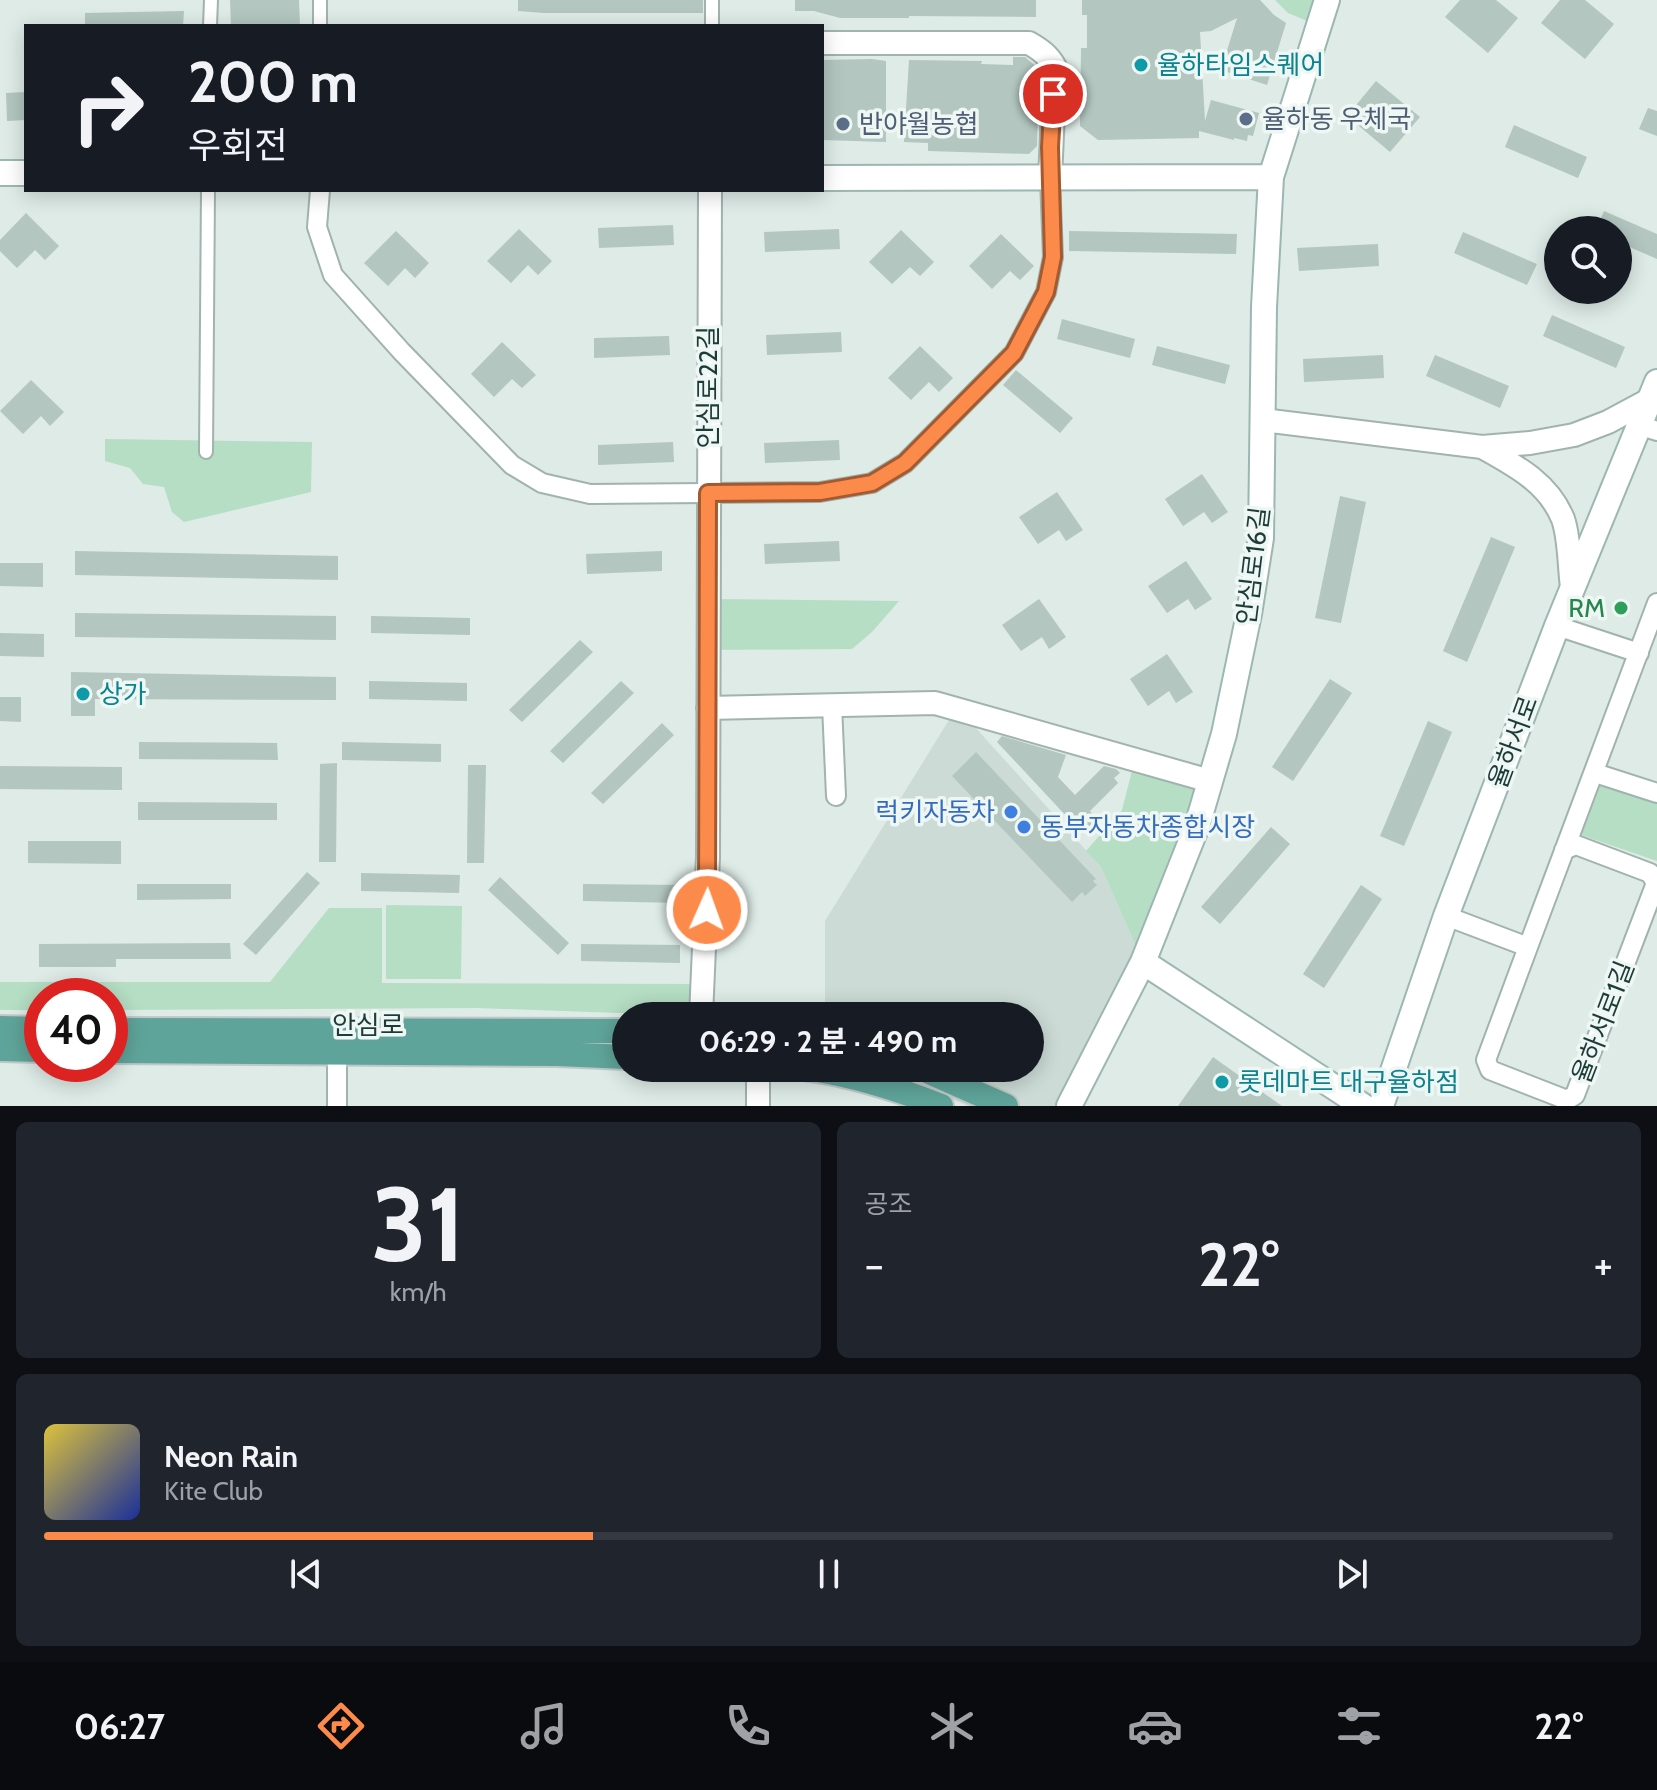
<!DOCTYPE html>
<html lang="ko">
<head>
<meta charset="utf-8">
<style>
	body { margin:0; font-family:Cabin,"Noto Sans KR",sans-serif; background:#20242c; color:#f1f3f6; height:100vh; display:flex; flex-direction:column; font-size:30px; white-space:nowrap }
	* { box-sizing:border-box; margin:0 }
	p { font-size:26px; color:#9ea1a6 }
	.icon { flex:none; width:44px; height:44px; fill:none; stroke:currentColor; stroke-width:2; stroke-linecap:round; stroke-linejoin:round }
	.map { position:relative; height:1106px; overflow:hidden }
	.side { display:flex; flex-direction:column; gap:16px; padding:16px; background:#0d0f14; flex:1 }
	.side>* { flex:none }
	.top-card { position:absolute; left:24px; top:24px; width:800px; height:168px; border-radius:0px; box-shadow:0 4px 20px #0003; background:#171b24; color:#f1f3f6; overflow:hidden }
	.buttons { position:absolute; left:1544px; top:216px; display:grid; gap:16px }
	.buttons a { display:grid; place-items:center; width:88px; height:88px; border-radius:50%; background:#171b24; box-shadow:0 4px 20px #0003; font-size:40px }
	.speed { position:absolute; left:24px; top:978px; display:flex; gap:16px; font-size:40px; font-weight:700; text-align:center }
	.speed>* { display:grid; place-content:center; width:104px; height:104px; border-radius:50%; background:#171b24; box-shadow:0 4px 20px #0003; line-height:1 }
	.speed .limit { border:12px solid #d22; background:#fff; color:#111 }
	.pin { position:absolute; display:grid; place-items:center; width:68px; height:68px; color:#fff; margin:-34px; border:4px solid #fff; border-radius:50%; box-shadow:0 2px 8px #0007 }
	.me { position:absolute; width:88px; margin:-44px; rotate:2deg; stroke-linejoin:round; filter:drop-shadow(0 0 6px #0008) }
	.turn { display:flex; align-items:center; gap:28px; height:168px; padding:0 32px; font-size:36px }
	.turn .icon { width:104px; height:104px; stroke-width:2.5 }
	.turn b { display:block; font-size:56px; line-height:68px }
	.big { font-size:60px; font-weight:700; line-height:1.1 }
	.side .tile { flex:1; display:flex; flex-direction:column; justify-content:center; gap:12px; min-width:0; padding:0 28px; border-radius:12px; background:#20242c }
	.side .dial { align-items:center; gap:0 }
	.dial b { font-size:104px; line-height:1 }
	.song { display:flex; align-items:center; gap:24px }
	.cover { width:96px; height:96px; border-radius:12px; background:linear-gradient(135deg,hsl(50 70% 55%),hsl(230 70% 35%)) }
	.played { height:8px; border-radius:4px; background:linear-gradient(90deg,#fc8a4a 35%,#363941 35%) }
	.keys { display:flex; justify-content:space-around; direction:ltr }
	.heat { display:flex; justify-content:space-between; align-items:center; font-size:44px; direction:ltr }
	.side .tiles { flex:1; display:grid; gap:16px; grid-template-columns:1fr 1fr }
	.tile:last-child { grid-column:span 2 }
	.trip { position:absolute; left:612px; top:1002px; width:432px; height:80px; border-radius:40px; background:#171b24; box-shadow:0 4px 20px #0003; font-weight:700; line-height:80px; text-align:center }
	.menu { display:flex; height:128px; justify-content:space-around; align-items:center; background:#090b0e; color:#9ea1a6 }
	.menu .icon { width:56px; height:56px }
	.menu .active { color:#fc8a4a }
	.menu b { font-size:36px; color:#f1f3f6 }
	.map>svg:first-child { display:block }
	.built { fill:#ccdbd6 }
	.green { fill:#b5dec4 }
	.building { fill:#b3c6c0 }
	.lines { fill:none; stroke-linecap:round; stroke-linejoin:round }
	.pedestrian-casing { stroke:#a1b3af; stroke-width:16 }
	.minor-casing { stroke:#a1b3af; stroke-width:22 }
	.tertiary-casing { stroke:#a1b3af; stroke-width:26 }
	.secondary-casing { stroke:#9cb7b1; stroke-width:28 }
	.primary-casing { stroke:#c0c8c7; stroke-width:28 }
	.pedestrian { stroke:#fff; stroke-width:12 }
	.minor { stroke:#fff; stroke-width:18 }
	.tertiary { stroke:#fff; stroke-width:22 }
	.secondary { stroke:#fff; stroke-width:24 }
	.primary { stroke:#5fa49a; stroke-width:24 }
	.route-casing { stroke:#a45a30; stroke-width:20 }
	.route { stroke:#fc8a4a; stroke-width:14 }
	.culture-dot { fill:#0f9aa8; stroke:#eef7f4; stroke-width:3 }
	.service-dot { fill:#5c6f8a; stroke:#eef7f4; stroke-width:3 }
	.leisure-dot { fill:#2e9e5b; stroke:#eef7f4; stroke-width:3 }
	.shop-dot { fill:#3f7fe0; stroke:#eef7f4; stroke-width:3 }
	.labels { text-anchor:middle; stroke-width:7; stroke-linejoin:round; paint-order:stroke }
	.culture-label { font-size:26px; fill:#0d838f; stroke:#eef7f4; text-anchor:start }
	.service-label { font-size:26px; fill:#4e5e75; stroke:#eef7f4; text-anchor:start }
	.street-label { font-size:26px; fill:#1e3c37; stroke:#eef7f4 }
	.leisure-label { font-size:26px; fill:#27864d; stroke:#eef7f4; text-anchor:end }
	.shop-label { font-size:26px; fill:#366cbe; stroke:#eef7f4; text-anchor:end }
</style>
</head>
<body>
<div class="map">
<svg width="1657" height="1106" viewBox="0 0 1657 1106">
	<rect width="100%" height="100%" fill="#deebe7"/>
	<path class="built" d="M 957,707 L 1101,867 L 1143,962 L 1068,1106 L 968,1106 L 908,1081 L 849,1068 L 1030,1068 L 1030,1016 L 825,1016 L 825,921 Z"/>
	<path class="green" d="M 1275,0 L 1327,0 L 1319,26 L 1288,13 Z
		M 105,439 L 312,442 L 311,492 L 184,522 L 172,512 L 164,487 L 143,484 L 130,468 L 105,461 Z
		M 708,599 L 899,601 L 872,632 L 852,649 L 708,650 Z
		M 1135,759 L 1210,781 L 1143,962 L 1101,867 L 1086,851 L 1122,810 Z
		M 1600,783 L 1657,802 L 1657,861 L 1581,835 Z
		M 386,905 L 462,906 L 461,979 L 386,979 Z
		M 329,908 L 382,908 L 382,983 L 703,984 L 701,1016 L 478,1008 L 110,1010 L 110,996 L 42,996 L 42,1010 L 0,1010 L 0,982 L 270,982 Z"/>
	<path class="building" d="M 230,0 L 299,0 L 300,26 L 231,26 Z
		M 518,0 L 703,0 L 703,13 L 544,13 L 518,11 Z
		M 795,0 L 1036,0 L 1036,17 L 909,16 L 909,18 L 840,18 L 814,11 L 795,11 Z
		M 1082,0 L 1260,0 L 1274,15 L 1286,23 L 1267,85 L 1221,70 L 1237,18 L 1211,31 L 1200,32 L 1205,121 L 1211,100 L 1259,113 L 1253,136 L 1248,135 L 1247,141 L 1234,138 L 1234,140 L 1199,131 L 1199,138 L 1098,140 L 1080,126 L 1081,48 L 1087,48 L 1087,15 L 1082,15 Z
		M 1460,0 L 1496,0 L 1518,18 L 1488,53 L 1445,17 Z
		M 1560,0 L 1585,0 L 1614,24 L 1585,59 L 1541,23 Z
		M 184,11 L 183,26 L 85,26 L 85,13 Z
		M 1013,57 L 1025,57 L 1039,69 L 1037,146 L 1029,154 L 928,151 L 928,143 L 904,142 L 909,60 L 982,61 L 981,64 L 1013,65 Z
		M 872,59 L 886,61 L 886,142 L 822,140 L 822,60 Z
		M 1376,81 L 1420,117 L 1390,152 L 1347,116 Z
		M 26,92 L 26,120 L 7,121 L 6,93 Z
		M 1648,108 L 1657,111 L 1657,136 L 1639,129 Z
		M 1514,125 L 1587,157 L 1578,178 L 1505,147 Z
		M 1604,211 L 1657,234 L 1657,259 L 1618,242 L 1618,230 L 1596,230 Z
		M 26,213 L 59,246 L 45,260 L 35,250 L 17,268 L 0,251 L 0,240 Z
		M 673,225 L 674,245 L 599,248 L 598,228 Z
		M 519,229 L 552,261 L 538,275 L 528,265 L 511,283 L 487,261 Z
		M 839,229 L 840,249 L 765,252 L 764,232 Z
		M 901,230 L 934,262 L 920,276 L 910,267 L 892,284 L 869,262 Z
		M 396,231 L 429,263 L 415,278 L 405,268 L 388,286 L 364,263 Z
		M 1069,231 L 1237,234 L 1236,254 L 1069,251 Z
		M 1463,232 L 1537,264 L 1527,285 L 1454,253 Z
		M 1001,234 L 1034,266 L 1020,280 L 1010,271 L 992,289 L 969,266 Z
		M 1378,244 L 1379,266 L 1299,271 L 1297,248 Z
		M 1552,315 L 1625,347 L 1616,368 L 1543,336 Z
		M 1062,319 L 1135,339 L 1130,358 L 1057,339 Z
		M 841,332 L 842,352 L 767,355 L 766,335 Z
		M 669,336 L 670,355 L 594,358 L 594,338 Z
		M 502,342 L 536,375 L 522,388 L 512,379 L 494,397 L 471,374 Z
		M 920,346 L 953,378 L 939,392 L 929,382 L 911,400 L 888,378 Z
		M 1157,346 L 1230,365 L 1225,384 L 1152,365 Z
		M 1383,355 L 1384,378 L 1304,382 L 1303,359 Z
		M 1435,355 L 1509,386 L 1500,408 L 1426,376 Z
		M 1016,370 L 1073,418 L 1060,433 L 1003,385 Z
		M 31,380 L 64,412 L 50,426 L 41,416 L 23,434 L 0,411 Z
		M 839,440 L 840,460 L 765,463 L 764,443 Z
		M 673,442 L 674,462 L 598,465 L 598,445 Z
		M 1202,474 L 1228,512 L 1212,523 L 1204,512 L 1183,526 L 1165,499 Z
		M 1057,492 L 1083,530 L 1066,541 L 1059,530 L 1038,544 L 1019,517 Z
		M 1340,496 L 1366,502 L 1341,623 L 1315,618 Z
		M 1491,537 L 1515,547 L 1467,662 L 1443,651 Z
		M 839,541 L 840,561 L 765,564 L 764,544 Z
		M 75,551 L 338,556 L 338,580 L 75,575 Z
		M 662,551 L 662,571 L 587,574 L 586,554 Z
		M 1186,561 L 1212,599 L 1195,610 L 1188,599 L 1167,613 L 1148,586 Z
		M 0,563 L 43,563 L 43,587 L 0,586 Z
		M 1039,599 L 1066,637 L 1049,649 L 1042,637 L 1021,651 L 1002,625 Z
		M 75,613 L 336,616 L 336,640 L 75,637 Z
		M 371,616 L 470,618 L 470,635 L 371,633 Z
		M 0,633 L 44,634 L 44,657 L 0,656 Z
		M 580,640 L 593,652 L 522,722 L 509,710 Z
		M 1167,654 L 1193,692 L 1176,703 L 1169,691 L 1148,706 L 1130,679 Z
		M 71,672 L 336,677 L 336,700 L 95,699 L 95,716 L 71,716 Z
		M 1330,679 L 1352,693 L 1293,781 L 1272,767 Z
		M 369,681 L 467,683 L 467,701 L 369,699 Z
		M 621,681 L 634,693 L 563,763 L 550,751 Z
		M 0,697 L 21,697 L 21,722 L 0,721 Z
		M 1428,721 L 1452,732 L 1404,846 L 1380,836 Z
		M 662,723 L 674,735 L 603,804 L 591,793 Z
		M 1002,736 L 1066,755 L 1058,777 L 1075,795 L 1104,766 L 1116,769 L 1120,773 L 1114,778 L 1118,783 L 1090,811 L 1098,820 L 1083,834 L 997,742 Z
		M 139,742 L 277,743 L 278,760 L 139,759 Z
		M 342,742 L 441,744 L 441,762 L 342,760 Z
		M 976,752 L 1096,879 L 1093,881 L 1097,885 L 1085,896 L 1082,892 L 1072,902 L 952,776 Z
		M 337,763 L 336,862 L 319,862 L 320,764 Z
		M 468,765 L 486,765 L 484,863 L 467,863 Z
		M 0,766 L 122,767 L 122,790 L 0,789 Z
		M 138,802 L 277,803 L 277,820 L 138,820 Z
		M 1271,827 L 1290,844 L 1220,924 L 1201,907 Z
		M 28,841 L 121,841 L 121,864 L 28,863 Z
		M 307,872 L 320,883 L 256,955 L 243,944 Z
		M 361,873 L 460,875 L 459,893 L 361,891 Z
		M 500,877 L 569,943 L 558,955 L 488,890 Z
		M 137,884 L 231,884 L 231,899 L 137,900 Z
		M 583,884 L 681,885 L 682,903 L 583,901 Z
		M 1361,885 L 1382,899 L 1324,988 L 1303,974 Z
		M 230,943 L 231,959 L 116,959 L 116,967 L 39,967 L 39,944 Z
		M 581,944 L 680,945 L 680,963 L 581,961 Z
		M 1213,1057 L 1282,1106 L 1178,1106 Z"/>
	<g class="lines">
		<g class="pedestrian-casing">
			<path id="pedestrian" d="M 210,26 L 211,0
				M 320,26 L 320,0
				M 712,26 L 712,0
				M 206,452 L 208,190"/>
		</g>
		<g class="minor-casing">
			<path id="minor" d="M 320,190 L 317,227 L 333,275 L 402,352 L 512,465 L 542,483 L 590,494 L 820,492 L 872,483 L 905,463 L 1014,353 L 1046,292 L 1053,257 L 1050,179
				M 1638,425 L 1657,431
				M 1557,626 L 1639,653
				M 832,705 L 836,796
				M 1595,773 L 1657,793
				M 1446,916 L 1528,947 L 1486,1060 L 1490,1070 L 1567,1100 L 1575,1095 L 1656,883 L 1650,873 L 1576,845 L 1564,850
				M 1528,947 L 1657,603
				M 337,1106 L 337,1053"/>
		</g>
		<g class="tertiary-casing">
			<path id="tertiary" d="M 822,43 L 1029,43 C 1041,50 1048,55 1055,67 L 1050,179
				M 1263,420 L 1482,447 L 1530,443 L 1574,435 L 1608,422 L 1649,400
				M 1482,447 C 1514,465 1548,482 1563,519 C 1570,539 1569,566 1572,587
				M 708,708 L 935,703 L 1210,781
				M 701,1016 L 708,857 L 710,190
				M 758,1106 L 758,1068"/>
		</g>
		<g class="secondary-casing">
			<path id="secondary" d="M 0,173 L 26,173
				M 822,178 L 1271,177
				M 1143,962 L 1363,1106
				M 1069,1106 L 1143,962 L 1197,826 L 1224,734 L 1249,614 L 1261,538 L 1264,307 L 1271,177 L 1327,0
				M 1381,1106 L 1446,916 L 1557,626 L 1657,382"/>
		</g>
		<g class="primary-casing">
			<path id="primary" d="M 0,1028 L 42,1029
				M 110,1030 L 626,1031
				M 0,1049 L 42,1050
				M 110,1051 L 557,1054 L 626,1057
				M 805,1068 C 851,1074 898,1089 941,1106
				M 920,1068 L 1006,1106"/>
		</g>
		<use href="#pedestrian" class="pedestrian"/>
		<use href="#minor" class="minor"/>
		<use href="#tertiary" class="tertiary"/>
		<use href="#secondary" class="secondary"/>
		<use href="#primary" class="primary"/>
	</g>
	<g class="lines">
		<g class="route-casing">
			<path id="route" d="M 707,910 L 708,493 L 820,492 L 872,483 L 905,463 L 1014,353 L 1046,292 L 1053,257 L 1050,147 L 1053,94"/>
		</g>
		<use href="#route" class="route"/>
	</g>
	<g class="culture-dot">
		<circle cx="1141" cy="65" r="8"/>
		<circle cx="83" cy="694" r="8"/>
		<circle cx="1222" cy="1082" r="8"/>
	</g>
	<g class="service-dot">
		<circle cx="1246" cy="119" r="8"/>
		<circle cx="843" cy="124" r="8"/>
	</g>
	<circle class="leisure-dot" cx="1621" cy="608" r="8"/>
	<g class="shop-dot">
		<circle cx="1011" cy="812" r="8"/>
		<circle cx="1024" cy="827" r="8"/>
	</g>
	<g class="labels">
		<g class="culture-label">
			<text x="1157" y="74">율하타임스퀘어</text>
			<text x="99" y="703">상가</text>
			<text x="1238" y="1091">롯데마트 대구율하점</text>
		</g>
		<g class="service-label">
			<text x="1262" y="128">율하동 우체국</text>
			<text x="859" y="133">반야월농협</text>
		</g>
		<g class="street-label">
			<text transform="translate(708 387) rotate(-90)" y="9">안심로22길</text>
			<text transform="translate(1253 566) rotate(-83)" y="9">안심로16길</text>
			<text transform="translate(1513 742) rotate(-70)" y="9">율하서로</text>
			<text transform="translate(1603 1022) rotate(-69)" y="9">율하서로1길</text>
			<text x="368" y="1034">안심로</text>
		</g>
		<g class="leisure-label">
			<text x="1605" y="617">RM</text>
		</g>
		<g class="shop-label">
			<text x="995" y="821">럭키자동차</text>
			<text x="1040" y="836" text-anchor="start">동부자동차종합시장</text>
		</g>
	</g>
</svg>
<div class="buttons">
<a><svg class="icon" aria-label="search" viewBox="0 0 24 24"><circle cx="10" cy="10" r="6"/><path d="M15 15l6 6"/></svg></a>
</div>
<div class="speed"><div class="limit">40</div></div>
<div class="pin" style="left:1053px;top:94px;background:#d93025"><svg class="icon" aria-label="arrive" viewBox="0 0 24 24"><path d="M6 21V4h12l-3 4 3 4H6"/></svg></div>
<svg class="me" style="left:707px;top:910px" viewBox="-20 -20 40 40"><circle r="17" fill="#fc8a4a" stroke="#fff" stroke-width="3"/><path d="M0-11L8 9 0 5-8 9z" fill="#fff"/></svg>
<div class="trip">06:29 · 2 분 · 490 m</div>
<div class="top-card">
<div class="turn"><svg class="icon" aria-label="right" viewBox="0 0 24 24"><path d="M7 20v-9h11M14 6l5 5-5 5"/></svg><div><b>200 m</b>우회전</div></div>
</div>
</div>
<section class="side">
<div class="tiles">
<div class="tile dial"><b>31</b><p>km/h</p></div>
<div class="tile"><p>공조</p>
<div class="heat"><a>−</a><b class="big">22°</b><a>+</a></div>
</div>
<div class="tile">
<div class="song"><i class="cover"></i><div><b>Neon Rain</b><p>Kite Club</p></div></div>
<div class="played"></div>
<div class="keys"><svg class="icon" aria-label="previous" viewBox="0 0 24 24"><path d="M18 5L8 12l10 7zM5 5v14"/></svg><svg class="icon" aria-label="pause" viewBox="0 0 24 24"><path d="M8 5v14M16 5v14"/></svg><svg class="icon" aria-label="next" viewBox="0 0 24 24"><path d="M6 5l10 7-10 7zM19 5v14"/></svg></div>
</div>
</div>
</section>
<nav class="menu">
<b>06:27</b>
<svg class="icon active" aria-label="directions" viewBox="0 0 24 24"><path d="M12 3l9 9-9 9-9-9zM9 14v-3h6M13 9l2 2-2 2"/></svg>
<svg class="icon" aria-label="music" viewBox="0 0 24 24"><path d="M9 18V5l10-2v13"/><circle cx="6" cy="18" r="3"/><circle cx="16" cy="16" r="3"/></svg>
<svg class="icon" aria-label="phone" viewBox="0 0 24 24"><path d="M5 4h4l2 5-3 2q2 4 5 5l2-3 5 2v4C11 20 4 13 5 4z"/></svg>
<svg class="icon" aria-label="climate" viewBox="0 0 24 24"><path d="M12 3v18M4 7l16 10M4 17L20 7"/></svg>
<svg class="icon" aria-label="car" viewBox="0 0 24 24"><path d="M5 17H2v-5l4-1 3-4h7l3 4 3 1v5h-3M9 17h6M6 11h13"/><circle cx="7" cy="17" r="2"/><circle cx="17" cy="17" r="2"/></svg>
<svg class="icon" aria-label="filters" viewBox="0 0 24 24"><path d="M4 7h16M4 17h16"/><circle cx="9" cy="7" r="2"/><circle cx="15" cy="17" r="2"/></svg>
<b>22°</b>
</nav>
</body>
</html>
